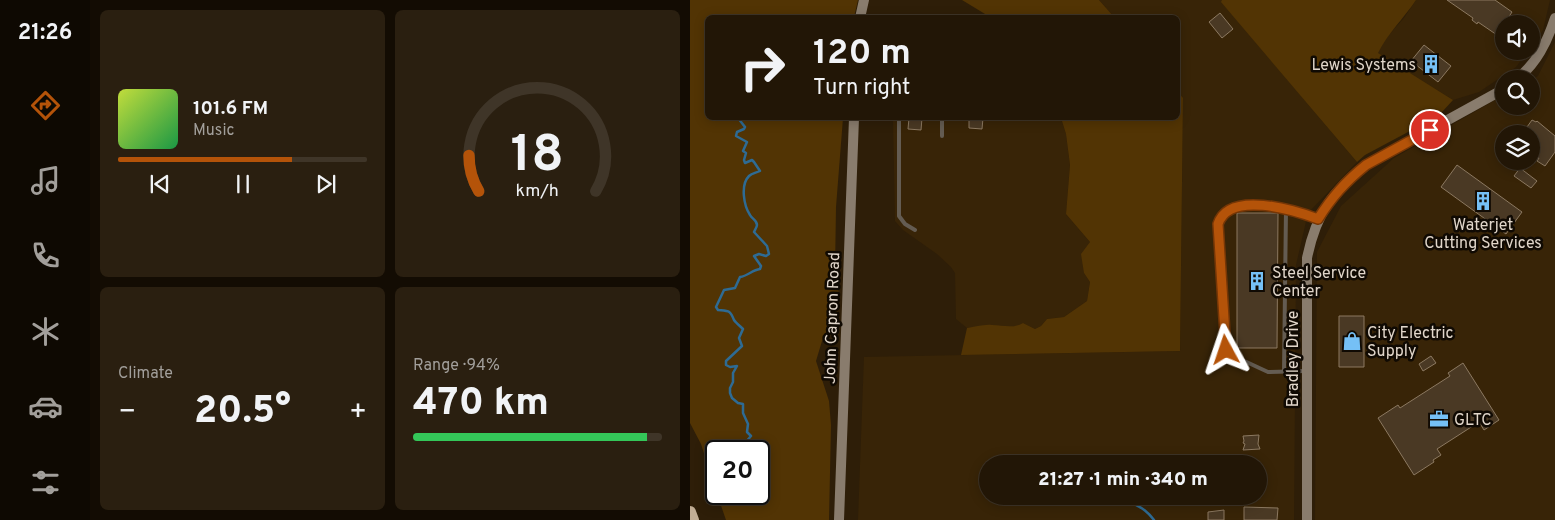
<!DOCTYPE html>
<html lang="en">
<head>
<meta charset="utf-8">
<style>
	body { margin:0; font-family:Overpass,sans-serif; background:#2a1f10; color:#f1f3f6; height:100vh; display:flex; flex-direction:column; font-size:19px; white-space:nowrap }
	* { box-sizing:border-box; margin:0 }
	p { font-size:16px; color:#a29f9b }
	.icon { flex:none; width:28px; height:28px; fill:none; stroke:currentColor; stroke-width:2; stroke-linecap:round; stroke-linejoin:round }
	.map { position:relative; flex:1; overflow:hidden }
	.details { display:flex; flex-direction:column; gap:10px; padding:10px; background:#130c03; width:600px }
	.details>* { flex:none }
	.guide { position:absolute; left:15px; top:15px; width:475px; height:105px; border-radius:8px; box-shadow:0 2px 12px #0003,0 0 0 1px #3f3528; background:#221606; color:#f1f3f6; overflow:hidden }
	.tools { position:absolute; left:805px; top:15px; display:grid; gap:10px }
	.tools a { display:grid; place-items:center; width:45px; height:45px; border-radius:50%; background:#221606; box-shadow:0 2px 12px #0003,0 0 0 1px #3f3528; font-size:25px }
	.speed { position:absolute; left:15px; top:440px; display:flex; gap:10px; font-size:25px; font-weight:700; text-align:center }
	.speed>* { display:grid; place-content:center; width:65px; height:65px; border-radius:50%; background:#221606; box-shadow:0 2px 12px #0003,0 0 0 1px #3f3528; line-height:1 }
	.speed .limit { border:2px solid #111; border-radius:8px; background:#fff; color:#111 }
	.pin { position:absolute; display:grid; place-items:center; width:42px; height:42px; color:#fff; margin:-21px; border:2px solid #fff; border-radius:50%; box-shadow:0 1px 5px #0007 }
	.me { position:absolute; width:55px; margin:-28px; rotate:355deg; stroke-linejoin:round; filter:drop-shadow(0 0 4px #0008) }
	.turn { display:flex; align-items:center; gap:18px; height:105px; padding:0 25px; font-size:22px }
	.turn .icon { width:65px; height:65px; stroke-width:2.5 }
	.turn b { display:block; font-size:35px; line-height:42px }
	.big { font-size:38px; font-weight:800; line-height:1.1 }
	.details .widget { flex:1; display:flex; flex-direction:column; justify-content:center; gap:8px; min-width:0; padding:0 18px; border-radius:8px; background:#2a1f10 }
	.details .dial { align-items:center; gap:0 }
	.dial svg { height:130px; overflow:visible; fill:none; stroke:#3f3528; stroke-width:7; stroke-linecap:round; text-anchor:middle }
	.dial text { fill:#f1f3f6; stroke:none }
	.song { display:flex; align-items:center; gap:15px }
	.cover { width:60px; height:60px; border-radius:8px; background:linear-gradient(135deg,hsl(70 70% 55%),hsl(140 70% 35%)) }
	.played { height:5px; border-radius:2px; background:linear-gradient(90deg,#b45309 70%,#3f3528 70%) }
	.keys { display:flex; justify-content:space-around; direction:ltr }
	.heat { display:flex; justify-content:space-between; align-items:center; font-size:28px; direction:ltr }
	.charge { height:8px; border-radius:4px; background:linear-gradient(90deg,#34c759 94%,#3f3528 0) }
	.details .tiles { flex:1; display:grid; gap:10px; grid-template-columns:repeat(2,1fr) }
	.trip { position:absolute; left:289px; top:455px; width:288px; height:50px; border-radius:25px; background:#221606; box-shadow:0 2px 12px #0003,0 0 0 1px #3f3528; font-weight:800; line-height:50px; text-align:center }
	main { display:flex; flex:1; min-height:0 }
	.tabs { display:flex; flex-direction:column; width:90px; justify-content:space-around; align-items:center; background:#0e0902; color:#a29f9b }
	.tabs .icon { width:35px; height:35px }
	.tabs .selected { color:#b45309 }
	.tabs b { font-size:22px; color:#f1f3f6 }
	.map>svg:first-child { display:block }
	.built { fill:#382407; fill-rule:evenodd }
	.green { fill:#523404 }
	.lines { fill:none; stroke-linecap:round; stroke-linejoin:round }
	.stream { stroke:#2e6b94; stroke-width:2.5 }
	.building { fill:#4a3924; stroke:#8c7961 }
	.lane { stroke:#645c52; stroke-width:4 }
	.secondary { stroke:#897c6d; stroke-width:10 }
	.highway { stroke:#c1ad94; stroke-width:12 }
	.route-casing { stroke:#753606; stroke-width:12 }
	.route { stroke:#b45309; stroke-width:9 }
	.labels { text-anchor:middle; stroke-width:5; stroke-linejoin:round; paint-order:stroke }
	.poi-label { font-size:16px; fill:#e1d6ca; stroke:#100a03; text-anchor:start }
	.street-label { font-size:16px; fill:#e1d6ca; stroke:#100a03 }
</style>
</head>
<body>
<main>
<nav class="tabs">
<b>21:26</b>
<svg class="icon selected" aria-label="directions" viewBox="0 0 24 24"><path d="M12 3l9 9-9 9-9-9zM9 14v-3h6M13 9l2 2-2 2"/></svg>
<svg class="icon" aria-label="music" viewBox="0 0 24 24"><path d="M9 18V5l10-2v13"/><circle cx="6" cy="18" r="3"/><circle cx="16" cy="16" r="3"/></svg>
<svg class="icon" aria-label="phone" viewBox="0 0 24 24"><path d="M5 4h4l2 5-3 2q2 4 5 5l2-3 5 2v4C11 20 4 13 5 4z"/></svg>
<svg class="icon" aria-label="climate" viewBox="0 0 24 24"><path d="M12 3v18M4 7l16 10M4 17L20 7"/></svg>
<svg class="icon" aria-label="car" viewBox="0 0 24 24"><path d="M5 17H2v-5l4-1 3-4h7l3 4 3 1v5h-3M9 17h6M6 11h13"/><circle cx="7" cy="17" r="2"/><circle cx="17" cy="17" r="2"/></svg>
<svg class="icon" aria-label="filters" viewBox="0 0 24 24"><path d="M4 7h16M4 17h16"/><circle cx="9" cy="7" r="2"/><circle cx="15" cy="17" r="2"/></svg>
</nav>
<section class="details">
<div class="tiles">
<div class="widget">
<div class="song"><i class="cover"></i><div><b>101.6 FM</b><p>Music</p></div></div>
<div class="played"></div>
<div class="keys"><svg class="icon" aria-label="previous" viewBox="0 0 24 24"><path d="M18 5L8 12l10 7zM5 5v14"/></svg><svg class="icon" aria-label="pause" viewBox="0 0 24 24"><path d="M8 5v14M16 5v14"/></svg><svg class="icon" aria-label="next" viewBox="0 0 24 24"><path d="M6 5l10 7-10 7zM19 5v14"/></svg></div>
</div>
<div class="widget dial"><svg viewBox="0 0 100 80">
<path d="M14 69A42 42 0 1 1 86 69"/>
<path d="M14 69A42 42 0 0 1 8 47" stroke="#b45309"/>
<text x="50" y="56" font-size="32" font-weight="700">18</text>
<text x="50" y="72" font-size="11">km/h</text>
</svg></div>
<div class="widget"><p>Climate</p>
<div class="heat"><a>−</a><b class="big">20.5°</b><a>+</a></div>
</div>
<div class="widget"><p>Range · 94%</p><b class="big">470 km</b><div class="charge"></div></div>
</div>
</section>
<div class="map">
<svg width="865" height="520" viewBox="0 0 865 520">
	<rect width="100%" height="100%" fill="#2e1e08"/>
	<path class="built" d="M 409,0 L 532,0 L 532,2 L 667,162 L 618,213 L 606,265 L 604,520 L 168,520 L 174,357 L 490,351 L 493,99 L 488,92 L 488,18 L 424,17 ZM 298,464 L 568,464 L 568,496 L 298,496 Z
		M 726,0 L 860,0 L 853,30 L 841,47 L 841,24 L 814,24 L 814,51 L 838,51 L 826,67 L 789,92 L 763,100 L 687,53 L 695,39 L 714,18 Z
		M 865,42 L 865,520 L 625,520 L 627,252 L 651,206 L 704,158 L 814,95 L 814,106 L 841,106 L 841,80 L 848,76 ZM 814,134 L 841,134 L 841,161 L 814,161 Z
		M 203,118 L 371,118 L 376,134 L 380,165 L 376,214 L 400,242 L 394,273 L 400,282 L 397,301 L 374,317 L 357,319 L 351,326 L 345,329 L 333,323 L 327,326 L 315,327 L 300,325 L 277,328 L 266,319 L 265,273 L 261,267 L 247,254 L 213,230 L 205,221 Z"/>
	<path class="green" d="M 0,0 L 168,0 L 164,17 L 18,18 L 18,118 L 153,118 L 146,207 L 145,272 L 149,294 L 147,326 L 132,341 L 126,361 L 139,401 L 141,425 L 139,520 L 36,520 L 27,494 L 69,494 L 69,451 L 26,451 L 26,491 L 11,444 L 0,423 Z
		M 272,0 L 409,0 L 424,17 L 300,17 Z
		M 532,0 L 726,0 C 714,18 698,33 688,53 L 763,100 L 752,112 L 733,124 L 675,155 L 667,162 L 531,2 Z
		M 488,92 L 493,98 L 490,351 L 271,355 L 277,328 C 285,327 294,324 302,325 C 313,325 322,329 333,323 L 345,329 L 351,326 L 357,319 L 374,317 L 397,301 L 400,282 L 394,273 L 391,254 L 400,242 L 376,214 L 380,165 L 376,134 L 371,118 L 488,118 Z"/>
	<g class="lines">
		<path class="stream" d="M 47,451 L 49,446 L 55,443 L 61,436 L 57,432 L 58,424 L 53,413 L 53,404 L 48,403 L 42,398 L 40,393 L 40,388 L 43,382 L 43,373 L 47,366 L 40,367 L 36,365 L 36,361 L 52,346 L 49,338 L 53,329 C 50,326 46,323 44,320 C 40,310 39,311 28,310 L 26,307 L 34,290 L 45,288 L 50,277 C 58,276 62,270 70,269 L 71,266 L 64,256 L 69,254 L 76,256 L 79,254 L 77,246 L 64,232 C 65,230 67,227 67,225 C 67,220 62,219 60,215 C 54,206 50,185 59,176 C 62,173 66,173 70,171 L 64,162 L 62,160 L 55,163 L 54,160 L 56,153 L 53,151 L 57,142 L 46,136 L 47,132 L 54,129 L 55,127 L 48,118
			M 23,481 L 26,479
			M 433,496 C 445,507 453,505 464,520"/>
	</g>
	<path class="building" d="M 757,0 L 805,0 L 822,12 L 807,35 L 788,22 L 787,24 L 782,20 L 783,18 Z
		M 530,13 L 543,29 L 532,38 L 519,22 Z
		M 734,45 L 761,66 L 748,82 L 721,61 Z
		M 219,118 L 232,118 L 231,130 L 218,129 Z
		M 279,118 L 293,118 L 292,129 L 279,128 Z
		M 842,120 L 846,122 L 847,121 L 865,136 L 865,152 L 855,166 L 847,161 L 849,158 L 841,152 L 841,134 L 832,134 Z
		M 767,165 L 832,212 L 816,234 L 751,187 Z
		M 830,168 L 847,181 L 841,188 L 824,176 Z
		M 547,213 L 588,213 L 587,348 L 547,348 Z
		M 649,316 L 674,316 L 674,367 L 649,367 Z
		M 741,356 L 746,363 L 733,371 L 729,364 Z
		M 773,363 L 809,420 L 794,430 L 789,422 L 747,449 L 751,455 L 743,460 L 744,462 L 724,475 L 688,418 L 708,405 L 710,408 L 760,376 L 758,373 Z
		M 569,435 L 568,444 L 570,449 L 553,450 L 555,444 L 553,443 L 554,441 L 553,436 Z
		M 554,507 L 588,508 L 587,520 L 554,520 Z
		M 534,510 L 534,520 L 518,520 L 518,512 Z"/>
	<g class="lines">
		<path class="lane" d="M 209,118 L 209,216 L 215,224 L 225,230
			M 252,118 L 252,136
			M 615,371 L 578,372 L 537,353 L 530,283 L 528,224 L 531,217 L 540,209 L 545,207 L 571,206 L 602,210 L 628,219
			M 594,372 L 596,209"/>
		<path class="secondary" d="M 170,18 L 174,0
			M 827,79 C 847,63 857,42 865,18
			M 149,520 L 164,118
			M 617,520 L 617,258 C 626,214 641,193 676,165 L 814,89"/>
		<path class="highway" d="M 0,512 L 3,520"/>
	</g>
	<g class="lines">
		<g class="route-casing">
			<path id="route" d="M 536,350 L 528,224 C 539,190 604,210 628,219 C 642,197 655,182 676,165 L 740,130"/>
		</g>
		<use href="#route" class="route"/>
	</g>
	<defs>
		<g id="building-bare" transform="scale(1.5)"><path d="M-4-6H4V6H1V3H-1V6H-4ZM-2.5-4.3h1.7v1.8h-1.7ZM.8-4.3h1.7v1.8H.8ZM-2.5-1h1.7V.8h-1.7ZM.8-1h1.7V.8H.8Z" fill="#75c0f6" stroke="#100a03" stroke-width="2.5" paint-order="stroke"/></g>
		<g id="shop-bare" transform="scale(1.5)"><path d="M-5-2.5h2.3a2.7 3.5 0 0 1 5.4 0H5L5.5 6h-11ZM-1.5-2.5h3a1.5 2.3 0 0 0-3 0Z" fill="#75c0f6" stroke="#100a03" stroke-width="2.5" paint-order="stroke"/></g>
		<g id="office-bare" transform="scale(1.5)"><path d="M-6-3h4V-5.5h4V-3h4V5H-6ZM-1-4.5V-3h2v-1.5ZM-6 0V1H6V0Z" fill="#75c0f6" stroke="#100a03" stroke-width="2.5" paint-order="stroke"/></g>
	</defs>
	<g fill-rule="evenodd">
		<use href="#building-bare" x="741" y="64"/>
		<use href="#building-bare" x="793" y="201"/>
		<use href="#building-bare" x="567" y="281"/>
		<use href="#shop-bare" x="662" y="341"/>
		<use href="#office-bare" x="749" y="419"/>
	</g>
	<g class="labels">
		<g class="poi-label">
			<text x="726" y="70" text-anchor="end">Lewis Systems</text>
			<text x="793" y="230" text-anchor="middle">Waterjet<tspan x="793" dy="18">Cutting Services</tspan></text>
			<text x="582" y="278">Steel Service<tspan x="582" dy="18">Center</tspan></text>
			<text x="677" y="338">City Electric<tspan x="677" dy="18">Supply</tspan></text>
			<text x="764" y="425">GLTC</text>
		</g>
		<g class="street-label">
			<text transform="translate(141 318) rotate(-88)" y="6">John Capron Road</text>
			<text transform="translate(602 359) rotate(-90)" y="6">Bradley Drive</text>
		</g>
	</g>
</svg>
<div class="tools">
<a><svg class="icon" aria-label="sound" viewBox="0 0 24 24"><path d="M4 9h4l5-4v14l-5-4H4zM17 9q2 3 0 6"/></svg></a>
<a><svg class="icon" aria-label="search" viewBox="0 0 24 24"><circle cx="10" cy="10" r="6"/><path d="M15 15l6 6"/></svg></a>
<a><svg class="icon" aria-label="layers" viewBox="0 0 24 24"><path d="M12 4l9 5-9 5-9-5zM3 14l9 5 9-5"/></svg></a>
</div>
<div class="speed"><div class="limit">20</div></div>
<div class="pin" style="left:740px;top:130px;background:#d93025"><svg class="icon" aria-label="arrive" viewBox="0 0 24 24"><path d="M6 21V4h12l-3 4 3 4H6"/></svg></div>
<svg class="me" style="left:536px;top:350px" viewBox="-20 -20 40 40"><path d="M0-17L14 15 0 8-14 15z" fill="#b45309" stroke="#fff" stroke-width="4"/></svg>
<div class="trip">21:27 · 1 min · 340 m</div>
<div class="guide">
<div class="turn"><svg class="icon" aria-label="right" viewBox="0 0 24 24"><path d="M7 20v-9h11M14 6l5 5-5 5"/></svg><div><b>120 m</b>Turn right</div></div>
</div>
</div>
</main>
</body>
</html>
